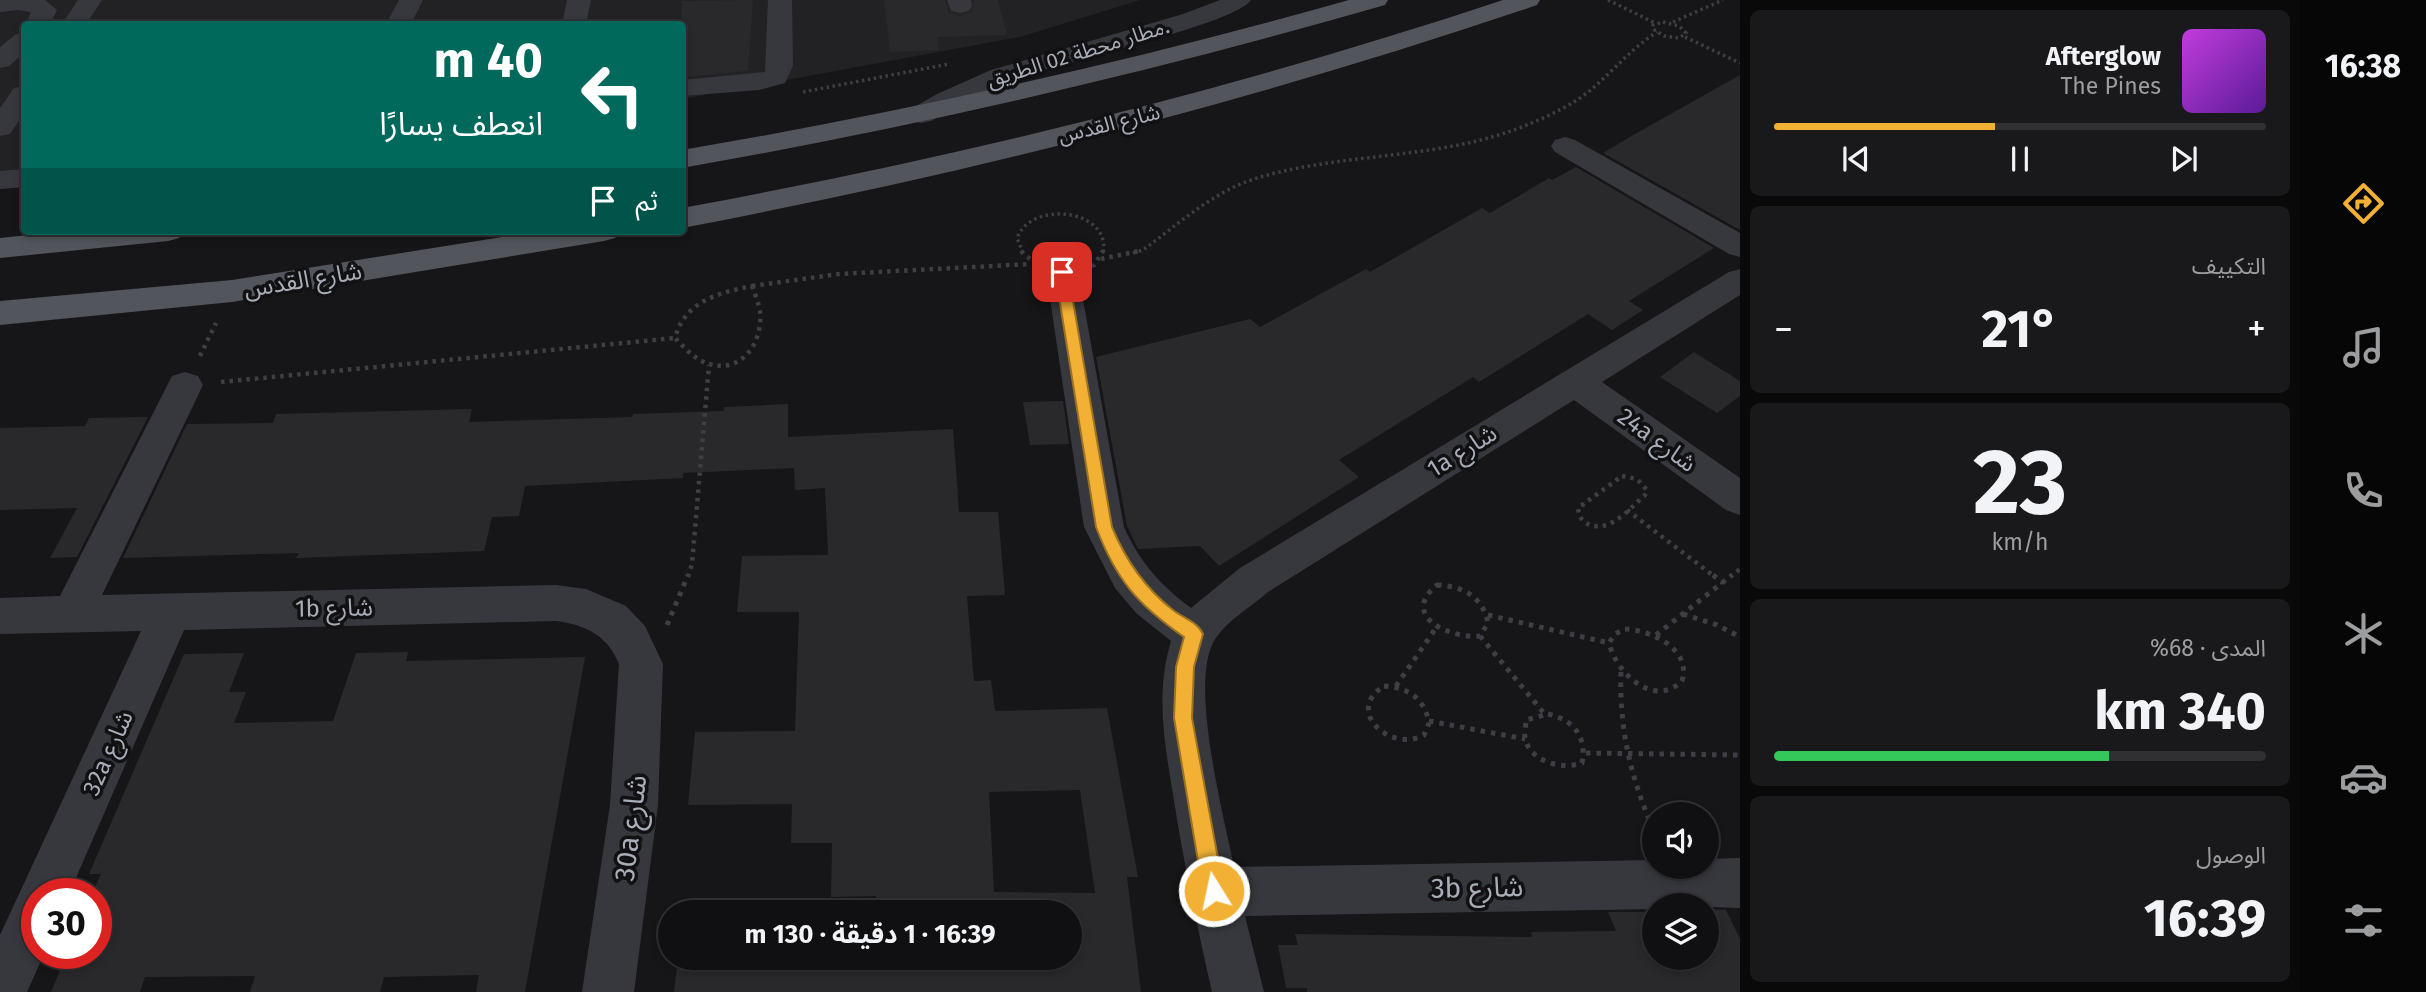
<!DOCTYPE html>
<html lang="ar">
<head>
<meta charset="utf-8">
<style>
	body { margin:0; font-family:"Fira Sans","Noto Sans Arabic",sans-serif; background:#19191b; color:#f1f3f6; direction:rtl; height:100vh; display:flex; flex-direction:column; font-size:26px; white-space:nowrap }
	* { box-sizing:border-box; margin:0 }
	p { font-size:23px; color:#9c9d9f }
	.icon { flex:none; width:38px; height:38px; fill:none; stroke:currentColor; stroke-width:2; stroke-linecap:round; stroke-linejoin:round }
	.map { position:relative; flex:1; overflow:hidden; direction:ltr }
	.details { display:flex; flex-direction:column; gap:10px; padding:10px; background:#09090a; width:560px }
	.details>* { flex:none }
	.banner { position:absolute; left:21px; top:21px; width:665px; height:214px; border-radius:7px; box-shadow:0 4px 10px #0003,0 0 0 2px #303032; direction:rtl; background:#00695c; color:#fff; overflow:hidden }
	.buttons { position:absolute; left:1642px; top:802px; display:grid; gap:14px }
	.buttons a { display:grid; place-items:center; width:77px; height:77px; border-radius:50%; background:#101012; box-shadow:0 4px 10px #0003,0 0 0 2px #303032; font-size:35px }
	.speed { position:absolute; left:21px; top:878px; display:flex; gap:14px; font-size:35px; font-weight:700; text-align:center }
	.speed>* { display:grid; place-content:center; width:91px; height:91px; border-radius:50%; background:#101012; box-shadow:0 4px 10px #0003,0 0 0 2px #303032; line-height:1 }
	.speed .limit { border:10px solid #d22; background:#fff; color:#111 }
	.pin { position:absolute; display:grid; place-items:center; width:60px; height:60px; color:#fff; margin:-30px; border-radius:14px; box-shadow:0 4px 10px #0006 }
	.me { position:absolute; width:77px; margin:-38px; rotate:350deg; stroke-linejoin:round; filter:drop-shadow(0 0 5px #0008) }
	.turn { display:flex; align-items:center; gap:24px; height:147px; padding:0 28px; font-size:32px }
	.turn .icon { width:91px; height:91px; stroke-width:2.5 }
	.turn b { display:block; font-size:49px; line-height:60px }
	.then { display:flex; align-items:center; height:66px; padding:0 28px; background:#0003; gap:14px; font-size:26px }
	.big { font-size:52px; font-weight:700; line-height:1.1 }
	.details .widget { flex:1; display:flex; flex-direction:column; justify-content:center; gap:10px; min-width:0; padding:0 24px; border-radius:10px; background:#19191b }
	.details .dial { align-items:center; gap:0 }
	.dial b { font-size:91px; line-height:1 }
	.song { display:flex; align-items:center; gap:21px }
	.cover { width:84px; height:84px; border-radius:10px; background:linear-gradient(135deg,hsl(290 70% 55%),hsl(270 70% 35%)) }
	.played { height:7px; border-radius:4px; background:linear-gradient(90deg,#f2b134 45%,#303032 45%) }
	.keys { display:flex; justify-content:space-around; direction:ltr }
	.heat { display:flex; justify-content:space-between; align-items:center; font-size:38px; direction:ltr }
	.charge { height:10px; border-radius:5px; background:linear-gradient(90deg,#34c759 68%,#303032 0) }
	.trip { position:absolute; left:658px; top:900px; width:424px; height:70px; border-radius:35px; background:#101012; box-shadow:0 4px 10px #0003,0 0 0 2px #303032; font-weight:700; line-height:70px; text-align:center; direction:rtl }
	main { display:flex; flex:1; min-height:0 }
	.tabs { display:flex; flex-direction:column; width:126px; justify-content:space-around; align-items:center; background:#060607; color:#9c9d9f }
	.tabs .icon { width:49px; height:49px }
	.tabs .on { color:#f2b134 }
	.tabs b { font-size:32px; color:#f1f3f6 }
	.map>svg:first-child { display:block }
	.built { fill:#222225 }
	.building { fill:#29292c; fill-rule:evenodd }
	.lines { fill:none; stroke-linecap:round; stroke-linejoin:round }
	.path-far2 { stroke:#3d3f44; stroke-width:3.5; stroke-dasharray:2.5 3.5; stroke-linecap:butt }
	.path-far1 { stroke:#3d3f44; stroke-width:4.5; stroke-dasharray:3.5 5; stroke-linecap:butt }
	.path { stroke:#3d3f44; stroke-width:5; stroke-dasharray:4.5 6; stroke-linecap:butt }
	.minor { fill:#37383d; fill-rule:evenodd }
	.major { fill:#53555c; fill-rule:evenodd }
	.route { fill:#f2b134; stroke:#9d7322; stroke-width:2 }
	.labels { text-anchor:middle; stroke-width:7; stroke-linejoin:round; paint-order:stroke }
	.far-street-label { font-size:21px; fill:#a8adb8; stroke:#111113 }
	.street-label { font-size:24px; fill:#a8adb8; stroke:#111113 }
	.near-street-label { font-size:28px; fill:#a8adb8; stroke:#111113 }
</style>
</head>
<body>
<main>
<nav class="tabs">
<b>16:38</b>
<svg class="icon on" aria-label="directions" viewBox="0 0 24 24"><path d="M12 3l9 9-9 9-9-9zM9 14v-3h6M13 9l2 2-2 2"/></svg>
<svg class="icon" aria-label="music" viewBox="0 0 24 24"><path d="M9 18V5l10-2v13"/><circle cx="6" cy="18" r="3"/><circle cx="16" cy="16" r="3"/></svg>
<svg class="icon" aria-label="phone" viewBox="0 0 24 24"><path d="M5 4h4l2 5-3 2q2 4 5 5l2-3 5 2v4C11 20 4 13 5 4z"/></svg>
<svg class="icon" aria-label="climate" viewBox="0 0 24 24"><path d="M12 3v18M4 7l16 10M4 17L20 7"/></svg>
<svg class="icon" aria-label="car" viewBox="0 0 24 24"><path d="M5 17H2v-5l4-1 3-4h7l3 4 3 1v5h-3M9 17h6M6 11h13"/><circle cx="7" cy="17" r="2"/><circle cx="17" cy="17" r="2"/></svg>
<svg class="icon" aria-label="filters" viewBox="0 0 24 24"><path d="M4 7h16M4 17h16"/><circle cx="9" cy="7" r="2"/><circle cx="15" cy="17" r="2"/></svg>
</nav>
<section class="details">
<div class="widget">
<div class="song"><i class="cover"></i><div><b>Afterglow</b><p>The Pines</p></div></div>
<div class="played"></div>
<div class="keys"><svg class="icon" aria-label="previous" viewBox="0 0 24 24"><path d="M18 5L8 12l10 7zM5 5v14"/></svg><svg class="icon" aria-label="pause" viewBox="0 0 24 24"><path d="M8 5v14M16 5v14"/></svg><svg class="icon" aria-label="next" viewBox="0 0 24 24"><path d="M6 5l10 7-10 7zM19 5v14"/></svg></div>
</div>
<div class="widget"><p>التكييف</p>
<div class="heat"><a>−</a><b class="big">21°</b><a>+</a></div>
</div>
<div class="widget dial"><b>23</b><p>km/h</p></div>
<div class="widget"><p>المدى · 68%</p><b class="big">340 km</b><div class="charge"></div></div>
<div class="widget"><p>الوصول</p><b class="big">16:39</b></div>
</section>
<div class="map">
<svg width="1740" height="992" viewBox="0 0 1740 992">
	<rect width="100%" height="100%" fill="#161618"/>
	<path class="built" d="M 0,0 L 1140,0 L 1020,37 L 683,99 L 682,24 L 24,24 L 24,185 L 0,187 Z"/>
	<path class="building" d="M 753,0 L 748,71 L 682,77 L 682,1 Z
		M 884,0 L 945,0 L 949,12 L 959,16 L 971,12 L 974,0 L 998,0 L 1007,35 L 937,37 L 939,50 L 890,52 Z
		M 1740,75 L 1740,230 L 1603,153 L 1635,134 Z
		M 1576,167 L 1714,248 L 1629,301 L 1643,310 L 1612,330 L 1588,314 L 1479,382 L 1473,377 L 1339,460 L 1359,477 L 1219,566 L 1200,546 L 1138,549 L 1127,526 L 1096,357 L 1250,319 L 1260,327 L 1366,269 L 1370,272 L 1482,208 L 1490,213 L 1549,178 L 1552,180 Z
		M 1694,352 L 1740,381 L 1740,396 L 1717,413 L 1660,377 Z
		M 1063,401 L 1069,444 L 1030,445 L 1023,402 Z
		M 788,404 L 788,437 L 953,429 L 959,512 L 998,512 L 1005,595 L 967,596 L 974,681 L 991,680 L 995,711 L 1107,708 L 1138,877 L 1127,877 L 1141,992 L 674,992 L 678,957 L 1069,957 L 1069,912 L 876,912 L 876,896 L 831,897 L 832,843 L 791,843 L 792,804 L 688,805 L 695,732 L 795,731 L 799,612 L 737,612 L 742,556 L 828,555 L 825,488 L 795,490 L 794,468 L 683,473 L 683,478 L 525,486 L 519,516 L 492,517 L 484,551 L 296,558 L 299,553 L 123,558 L 187,424 L 273,423 L 276,414 L 472,409 L 469,422 L 632,417 L 633,414 L 724,411 L 724,407 ZM 1080,790 L 1095,893 L 994,892 L 989,792 Z
		M 148,417 L 77,557 L 50,558 L 77,508 L 0,510 L 0,428 L 85,426 L 89,418 Z
		M 408,652 L 406,661 L 585,657 L 525,992 L 476,992 L 479,975 L 384,977 L 380,992 L 250,992 L 255,976 L 145,977 L 140,992 L 51,992 L 67,954 L 96,954 L 96,885 L 101,874 L 89,874 L 184,654 L 244,653 L 229,692 L 246,692 L 234,723 L 333,721 L 356,653 Z
		M 1706,909 L 1726,910 L 1740,939 L 1740,992 L 1307,992 L 1307,988 L 1286,988 L 1278,945 L 1298,945 L 1295,934 L 1532,937 L 1531,932 L 1616,931 L 1608,912 L 1654,912 L 1654,957 L 1706,957 Z"/>
	<g class="lines">
		<path class="path-far2" d="M 1608,0 L 1655,23
			M 1663,22 L 1679,26 L 1686,33 L 1679,38 L 1664,36 L 1653,29 L 1653,25 Z
			M 1673,22 L 1723,0
			M 1685,37 L 1740,63
			M 803,92 L 949,64
			M 1023,253 L 1017,238 C 1032,199 1112,210 1103,253
			M 1133,253 L 1143,250 C 1177,225 1213,192 1254,179 C 1344,151 1442,161 1529,124 C 1551,115 1576,103 1593,88 C 1615,69 1633,47 1657,32"/>
		<path class="path-far1" d="M 1021,251 C 1040,271 1068,276 1094,265 L 1103,251
			M 1101,259 L 1139,251
			M 752,286 C 755,294 759,304 760,312 C 763,341 743,374 709,364 C 695,360 685,348 675,338 C 685,301 718,293 752,286 Z
			M 752,286 L 839,274 L 1031,264
			M 200,356 L 216,323
			M 221,382 L 675,338
			M 1622,476 L 1637,479 L 1647,490 L 1645,495 C 1630,508 1608,536 1586,523 C 1580,519 1579,515 1578,508 Z
			M 1627,510 L 1715,577
			M 688,577 L 692,564 L 709,365
			M 1730,577 L 1740,569"/>
		<path class="path" d="M 1713,575 L 1723,583
			M 1437,585 C 1463,586 1483,597 1488,623 L 1480,636 C 1450,639 1399,616 1437,585 Z
			M 1683,614 L 1717,625 L 1740,637
			M 1488,615 L 1609,643
			M 667,625 L 688,575
			M 1625,629 C 1651,630 1692,649 1682,681 C 1653,709 1616,672 1609,643 L 1615,634 Z
			M 1656,635 L 1732,575
			M 1480,636 L 1543,712
			M 1621,672 C 1619,729 1631,779 1654,831
			M 1384,686 C 1408,687 1425,699 1429,723 L 1424,735 C 1392,753 1343,712 1384,686 Z
			M 1396,686 L 1436,628
			M 1548,714 C 1574,720 1587,737 1582,763 C 1562,770 1530,762 1525,738 C 1524,732 1526,725 1526,720 Z
			M 1429,721 L 1525,739
			M 1586,753 L 1740,755"/>
		<path class="minor" d="M 0,0 L 45,0 L 57,10 L 50,24 L 26,24 L 31,12 L 18,10 L 0,12 Z
			M 78,0 L 102,0 L 86,24 L 62,24 Z
			M 399,0 L 423,0 L 411,24 L 386,24 Z
			M 567,0 L 591,0 L 586,24 L 562,24 Z
			M 768,0 L 792,0 L 793,66 L 785,83 L 759,90 L 682,96 L 682,80 L 765,72 Z
			M 947,0 L 971,0 L 972,6 L 969,11 L 960,13 L 951,11 Z
			M 1220,0 L 1251,0 C 1236,23 1075,59 1038,72 C 1001,84 965,101 931,121 L 921,123 L 911,121 L 907,115 L 911,109 L 937,94 L 991,70 L 1183,14 Z
			M 24,32 L 24,53 L 9,66 L 0,68 L 0,47 L 15,35 Z
			M 24,86 L 24,113 L 10,134 L 0,136 L 0,108 L 14,88 Z
			M 1565,137 L 1575,140 L 1740,233 L 1740,257 L 1729,254 L 1555,152 L 1551,146 L 1555,140 Z
			M 24,169 L 24,187 L 0,189 L 0,171 Z
			M 1062,261 L 1073,264 L 1078,272 L 1124,527 C 1139,561 1161,586 1191,608 L 1240,568 L 1729,272 L 1740,269 L 1740,295 L 1602,382 L 1740,478 L 1740,515 L 1726,510 L 1574,400 L 1268,592 C 1251,607 1223,623 1213,643 C 1190,688 1224,816 1234,867 L 1654,860 L 1654,866 L 1706,866 L 1706,859 L 1740,858 L 1740,908 L 1654,905 L 1654,909 L 1245,916 L 1264,992 L 1212,992 C 1198,930 1185,869 1175,807 C 1166,749 1154,699 1171,641 L 1136,613 L 1115,588 L 1084,527 L 1046,272 L 1051,264 Z
			M 185,372 L 198,376 L 203,385 L 102,595 L 556,585 L 586,589 L 626,606 L 645,626 L 663,664 L 658,805 L 634,992 L 582,992 L 610,805 L 619,664 C 607,635 586,625 556,621 L 184,630 L 69,894 L 37,894 L 37,954 L 44,954 L 27,992 L 0,992 L 0,935 L 141,631 L 0,634 L 0,598 L 60,596 L 172,376 Z"/>
		<path class="major" d="M 1349,0 L 1388,0 L 1385,5 C 1153,72 920,126 682,168 L 682,150 C 907,112 1129,62 1349,0 Z
			M 1503,0 L 1540,0 L 1537,5 C 1258,100 972,173 682,228 L 682,208 C 960,157 1235,89 1503,0 Z
			M 66,231 L 184,231 L 179,238 L 168,241 L 0,258 L 0,238 Z
			M 540,231 L 620,231 L 615,238 L 604,241 L 232,302 L 0,325 L 0,301 L 232,280 Z"/>
	</g>
	<path class="route" d="M 1062,268 L 1068,272 L 1112,527 C 1126,561 1145,588 1173,610 C 1183,618 1198,622 1203,634 L 1194,667 L 1192,718 L 1224,891 L 1221,899 L 1214,902 L 1206,899 L 1203,891 L 1174,718 L 1176,667 L 1184,637 C 1138,605 1116,580 1096,527 L 1055,272 Z"/>
	<g class="labels">
		<g class="far-street-label">
			<text transform="translate(1078 53) rotate(-17)" y="7">مطار محطة 02 الطريق.</text>
			<text transform="translate(1109 124) rotate(-14)" y="7">شارع القدس</text>
		</g>
		<g class="street-label">
			<text transform="translate(303 280) rotate(-9)" y="8">شارع القدس</text>
			<text transform="translate(1657 440) rotate(36)" y="8">24a شارع</text>
			<text transform="translate(1462 451) rotate(-32)" y="8">1a شارع</text>
			<text transform="translate(334 608) rotate(-1)" y="8">1b شارع</text>
			<text transform="translate(108 753) rotate(-66)" y="8">32a شارع</text>
		</g>
		<g class="near-street-label">
			<text transform="translate(630 828) rotate(-83)" y="10">30a شارع</text>
			<text transform="translate(1477 887) rotate(-1)" y="10">3b شارع</text>
		</g>
	</g>
</svg>
<div class="buttons">
<a><svg class="icon" aria-label="sound" viewBox="0 0 24 24"><path d="M4 9h4l5-4v14l-5-4H4zM17 9q2 3 0 6"/></svg></a>
<a><svg class="icon" aria-label="layers" viewBox="0 0 24 24"><path d="M12 4l9 5-9 5-9-5zM3 14l9 5 9-5"/></svg></a>
</div>
<div class="speed"><div class="limit">30</div></div>
<div class="pin" style="left:1062px;top:272px;background:#d93025"><svg class="icon" aria-label="arrive" viewBox="0 0 24 24"><path d="M6 21V4h12l-3 4 3 4H6"/></svg></div>
<svg class="me" style="left:1214px;top:891px" viewBox="-20 -20 40 40"><circle r="17" fill="#f2b134" stroke="#fff" stroke-width="3"/><path d="M0-11L8 9 0 5-8 9z" fill="#fff"/></svg>
<div class="trip">16:39 · 1 دقيقة · 130 m</div>
<div class="banner">
<div class="turn"><svg class="icon" aria-label="left" viewBox="0 0 24 24"><path d="M17 20v-9H6M10 6l-5 5 5 5"/></svg><div><b>40 m</b>انعطف يسارًا</div></div>
<div class="then">ثم<svg class="icon" aria-label="arrive" viewBox="0 0 24 24"><path d="M6 21V4h12l-3 4 3 4H6"/></svg></div>
</div>
</div>
</main>
</body>
</html>
